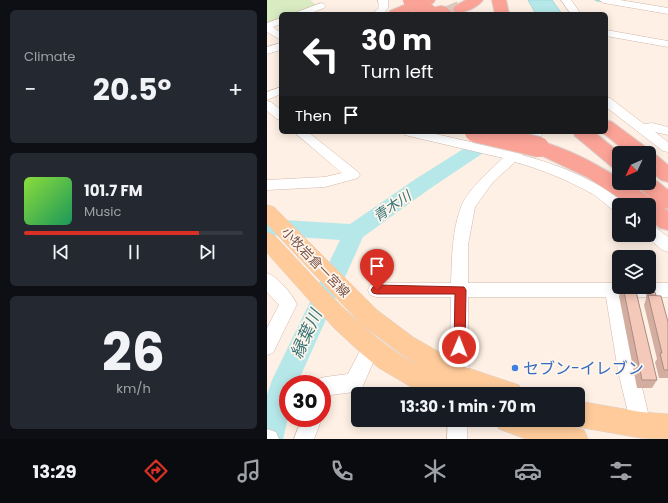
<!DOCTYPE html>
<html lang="en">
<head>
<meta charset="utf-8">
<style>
	body { margin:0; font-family:Poppins,"Noto Sans JP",sans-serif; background:#242831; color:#f1f3f6; height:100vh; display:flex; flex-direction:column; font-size:15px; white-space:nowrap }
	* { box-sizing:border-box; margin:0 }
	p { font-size:13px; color:#9ea1a6 }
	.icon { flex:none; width:22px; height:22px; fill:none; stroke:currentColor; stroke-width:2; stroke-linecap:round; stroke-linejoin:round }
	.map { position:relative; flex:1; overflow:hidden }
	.sheet { display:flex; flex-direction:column; gap:10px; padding:10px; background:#0d0f14; width:267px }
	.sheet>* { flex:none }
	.top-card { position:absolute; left:12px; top:12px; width:329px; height:122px; border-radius:6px; box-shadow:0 2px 10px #0003; background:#202124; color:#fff; overflow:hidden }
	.needle { width:26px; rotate:226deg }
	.controls { position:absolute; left:345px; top:146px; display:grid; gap:8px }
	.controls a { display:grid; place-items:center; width:44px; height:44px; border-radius:6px; background:#171b24; box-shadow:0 2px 10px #0003; font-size:20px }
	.speed { position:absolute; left:12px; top:375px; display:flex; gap:8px; font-size:20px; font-weight:700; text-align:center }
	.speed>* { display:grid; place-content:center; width:52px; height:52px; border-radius:50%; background:#171b24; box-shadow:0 2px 10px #0003; line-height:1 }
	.speed .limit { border:6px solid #d22; background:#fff; color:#111 }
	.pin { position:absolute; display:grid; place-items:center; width:34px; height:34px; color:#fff; margin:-41px -17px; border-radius:50% 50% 50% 0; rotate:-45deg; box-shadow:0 0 4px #0007 }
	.pin .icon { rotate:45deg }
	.me { position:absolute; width:44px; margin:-22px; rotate:1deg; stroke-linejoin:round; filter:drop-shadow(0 0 3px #0008) }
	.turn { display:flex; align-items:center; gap:14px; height:84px; padding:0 16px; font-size:18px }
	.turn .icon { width:52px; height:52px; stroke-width:2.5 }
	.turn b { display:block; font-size:28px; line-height:34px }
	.then { display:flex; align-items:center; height:38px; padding:0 16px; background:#0003; gap:8px; font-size:15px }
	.big { font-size:30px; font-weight:700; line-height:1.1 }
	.sheet .tile { flex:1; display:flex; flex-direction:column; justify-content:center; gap:6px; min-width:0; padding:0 14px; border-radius:6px; background:#242831 }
	.sheet .dial { align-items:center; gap:0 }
	.dial b { font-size:52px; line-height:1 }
	.song { display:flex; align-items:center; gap:12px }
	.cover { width:48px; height:48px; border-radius:6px; background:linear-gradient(135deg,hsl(90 70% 55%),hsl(150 70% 35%)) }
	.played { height:4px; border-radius:2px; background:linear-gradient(90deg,#d93025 80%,#363941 80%) }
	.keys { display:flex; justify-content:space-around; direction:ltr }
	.heat { display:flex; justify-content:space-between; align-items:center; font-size:22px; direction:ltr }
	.trip { position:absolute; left:84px; top:387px; width:234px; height:40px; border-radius:6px; background:#171b24; box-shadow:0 2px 10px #0003; font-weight:700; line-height:40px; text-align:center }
	.dock { display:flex; height:64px; justify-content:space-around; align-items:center; background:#090b0e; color:#9ea1a6 }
	.dock .icon { width:28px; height:28px }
	.dock .selected { color:#d93025 }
	.dock b { font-size:18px; color:#f1f3f6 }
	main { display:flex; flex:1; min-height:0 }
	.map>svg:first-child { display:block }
	.green { fill:#d9ecc1 }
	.water { fill:#b7e8e9; stroke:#9ddadb }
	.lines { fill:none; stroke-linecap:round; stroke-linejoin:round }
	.stream { stroke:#9ddadb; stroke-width:2.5 }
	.river { fill:#b7e8e9; fill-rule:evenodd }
	.highway-tunnel { stroke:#dcc8bd; stroke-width:16; stroke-dasharray:16 8; stroke-linecap:butt }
	.minor-casing { stroke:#d2b8ac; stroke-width:1 }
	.major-casing { stroke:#d9cfcc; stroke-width:1 }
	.highway-casing { stroke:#d9cfcc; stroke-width:2 }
	.minor { fill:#fff; fill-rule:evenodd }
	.major { fill:#ffcb9a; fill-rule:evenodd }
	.highway { fill:#fca397; fill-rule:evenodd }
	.highway-bridge-far1-casing { stroke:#d9cfcc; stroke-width:16; stroke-linecap:butt }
	.highway-bridge-casing { stroke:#d9cfcc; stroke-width:22; stroke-linecap:butt }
	.highway-bridge-far1 { stroke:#fca397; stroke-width:16 }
	.highway-bridge { stroke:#fca397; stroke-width:20 }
	.wall { fill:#d3ada0 }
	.building { fill:#f5c9ba; stroke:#ac8d82 }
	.route { fill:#d93025; stroke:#8d1f18 }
	.shop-dot { fill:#3f7fe0; stroke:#fff5ec; stroke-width:1.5 }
	.labels { text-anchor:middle; stroke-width:3.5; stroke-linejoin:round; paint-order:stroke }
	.street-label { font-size:13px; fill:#785248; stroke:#fff5ec }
	.water-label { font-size:14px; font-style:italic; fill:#387577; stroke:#fff5ec }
	.near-shop-label { font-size:16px; fill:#366cbe; stroke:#fff5ec; text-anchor:start }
	.near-water-label { font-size:17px; font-style:italic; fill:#387577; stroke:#fff5ec }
</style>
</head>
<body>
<main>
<section class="sheet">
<div class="tile"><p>Climate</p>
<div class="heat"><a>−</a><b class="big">20.5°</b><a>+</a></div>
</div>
<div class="tile">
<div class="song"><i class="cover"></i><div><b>101.7 FM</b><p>Music</p></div></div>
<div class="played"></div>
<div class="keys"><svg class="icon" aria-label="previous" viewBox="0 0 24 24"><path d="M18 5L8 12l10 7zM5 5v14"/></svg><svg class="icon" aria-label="pause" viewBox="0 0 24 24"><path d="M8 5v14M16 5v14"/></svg><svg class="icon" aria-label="next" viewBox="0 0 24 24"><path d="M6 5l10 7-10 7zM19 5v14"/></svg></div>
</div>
<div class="tile dial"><b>26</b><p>km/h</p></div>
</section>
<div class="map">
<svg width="401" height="439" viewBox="0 0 401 439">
	<rect width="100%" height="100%" fill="#fef0e4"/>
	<path class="green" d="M 0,0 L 43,0 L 50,6 L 27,14 L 14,14 L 14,19 L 0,24 Z"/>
	<path class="water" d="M 261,0 L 285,0 L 295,14 L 269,14 Z"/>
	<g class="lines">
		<path class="stream" d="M 329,0 L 337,1"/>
		<path class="river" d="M 223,132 L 238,132 L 240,135 L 237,139 L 161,190 L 96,237 L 30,384 L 21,384 L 21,418 L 16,439 L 0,439 L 0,395 L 5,380 L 73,240 L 0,235 L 0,219 L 83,224 L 147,180 Z"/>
		<path class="highway-tunnel" d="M 181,14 L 193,9"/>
		<g class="minor-casing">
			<path id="minor" d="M 111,0 L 121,0 L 121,8 L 116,14 L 105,14 L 112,8 Z
				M 294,0 L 304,0 L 314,14 L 304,14 Z
				M 332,0 L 353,0 L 401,8 L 401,14 L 337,3 Z
				M 54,3 L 57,4 L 59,6 L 57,8 L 42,14 L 28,14 L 30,12 Z
				M 14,18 L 14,24 L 6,27 L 14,33 L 14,40 L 0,32 L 0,23 Z
				M 339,30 L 401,41 L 401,47 L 339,36 Z
				M 14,43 L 14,50 L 0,54 L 0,47 Z
				M 14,87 L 14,94 L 0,100 L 0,92 Z
				M 339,97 L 343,98 L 377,124 L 385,123 L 401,127 L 401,135 L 388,132 L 401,142 L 401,152 L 396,151 L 339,107 Z
				M 0,101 L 4,102 L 14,110 L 14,120 L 10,119 L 0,111 Z
				M 27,132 L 41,132 L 91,172 L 93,175 L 91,178 L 58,187 L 0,190 L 0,180 L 58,177 L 75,173 Z
				M 136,132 L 160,132 L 243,151 L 264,132 L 278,132 L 255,155 C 292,165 328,179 357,203 L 358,205 L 352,205 L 352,212 C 341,209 334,198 324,193 C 300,180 274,169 248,162 L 226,182 L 208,207 L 201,245 L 201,283 L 352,283 L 352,287 L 382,287 L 382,283 L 401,283 L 401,297 L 356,297 L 371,371 L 384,425 L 381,432 L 374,435 L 367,432 L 364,425 L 351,371 L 339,297 L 201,297 L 202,394 L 182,394 L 184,297 L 109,297 L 103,295 L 101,290 L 103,285 L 109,283 L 184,283 C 185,257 185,231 194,207 C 199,192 224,169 236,158 L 142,136 L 138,135 Z
				M 382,224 L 387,226 L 401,237 L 401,252 L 395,250 L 378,235 L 382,235 Z
				M 0,273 C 11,277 24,293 30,304 L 6,353 L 0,355 L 0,328 L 12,305 L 0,292 Z
				M 104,339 L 110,341 L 113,347 L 94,390 L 87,392 L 64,395 L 62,399 L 55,401 L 55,384 L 49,384 L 51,379 L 58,377 L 81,374 L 98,341 Z
				M 35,418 L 55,418 L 47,439 L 27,439 Z
				M 181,420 L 201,420 L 200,439 L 180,439 Z
				M 0,429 L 9,432 L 12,439 L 0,439 Z"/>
		</g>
		<g class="major-casing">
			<path id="major" d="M 0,205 L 7,207 L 110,310 L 146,337 L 198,367 L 252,385 L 255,394 L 210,394 L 190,387 L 193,394 L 156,394 L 112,368 L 94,353 L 67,328 L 0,253 L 0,232 L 7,235 C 52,282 94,334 152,366 L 130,351 L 94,324 L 0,224 Z
				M 311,401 L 374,412 L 401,414 L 401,439 L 374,438 L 311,427 L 302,423 L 301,420 L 311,420 Z
				M 228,420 L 285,420 L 317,430 L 321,439 L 259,439 L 232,429 Z"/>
		</g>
		<g class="highway-casing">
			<path id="highway" d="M 149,0 L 168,0 L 166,3 L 140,14 L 121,14 L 123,11 Z
				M 199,0 L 216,0 C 211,7 197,14 188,12 L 186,9 L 188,6 Z
				M 225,0 L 239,0 L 242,14 L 228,14 Z
				M 174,6 L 179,7 L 187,14 L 171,14 L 167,10 L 169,7 Z
				M 339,120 L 345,122 L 380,148 L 382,154 L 389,155 L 401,165 L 401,182 L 394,180 L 382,170 L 382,153 L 361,153 L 335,132 L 339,132 Z
				M 306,132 L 327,132 L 353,153 L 352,153 L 352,169 L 345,167 L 308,136 Z
				M 272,141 C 300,148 327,163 352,178 L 352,183 L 361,183 L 384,198 L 372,188 L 369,183 L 382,183 L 382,177 L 386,178 L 401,190 L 401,209 L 396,207 L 401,211 L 401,230 L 393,228 L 382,219 L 382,205 L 363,205 L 320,177 L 265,151 L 262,147 L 265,143 Z"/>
		</g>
		<use href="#minor" class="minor"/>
		<use href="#major" class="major"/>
		<use href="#highway" class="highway"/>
		<g class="highway-bridge-far1-casing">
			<path id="highway-bridge-far1" d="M 144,0 L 163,13"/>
		</g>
		<g class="highway-bridge-casing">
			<path id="highway-bridge" d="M 208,132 L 272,147"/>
		</g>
		<use href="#highway-bridge-far1" class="highway-bridge-far1"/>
		<use href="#highway-bridge" class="highway-bridge"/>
	</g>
	<path class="wall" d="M 355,287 L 368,287 L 390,380 L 385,388 L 370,388 L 352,296 Z
		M 380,292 L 389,295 L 401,322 L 401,378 L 392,378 L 388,362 L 390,359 L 377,305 L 379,299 L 379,295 Z"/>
	<path class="building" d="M 356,287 L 368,287 L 390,380 L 375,380 Z
		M 380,292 L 388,292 L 389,295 L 381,295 Z
		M 381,295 L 394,296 L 401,322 L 401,370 L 397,370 L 393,353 L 395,353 Z"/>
	<path class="route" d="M 110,285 L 197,287 L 199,290 L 198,347 L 196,351 L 192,352 L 189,351 L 187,347 L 188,294 L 110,294 L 106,293 L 104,290 L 106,287 Z"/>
	<circle class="shop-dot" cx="248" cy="368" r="4"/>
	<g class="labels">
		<g class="street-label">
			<text transform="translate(49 262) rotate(46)" y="5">小牧岩倉一宮線</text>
		</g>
		<g class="water-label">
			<text transform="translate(125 206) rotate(-34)" y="5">青木川</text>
		</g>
		<g class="near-shop-label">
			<text x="256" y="374">セブン-イレブン</text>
		</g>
		<g class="near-water-label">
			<text transform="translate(39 334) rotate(-65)" y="6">縁葉川</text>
		</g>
	</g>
</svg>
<div class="controls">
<a><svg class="needle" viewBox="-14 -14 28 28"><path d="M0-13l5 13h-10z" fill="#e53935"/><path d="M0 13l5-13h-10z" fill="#9ea1a6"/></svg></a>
<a><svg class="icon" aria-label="sound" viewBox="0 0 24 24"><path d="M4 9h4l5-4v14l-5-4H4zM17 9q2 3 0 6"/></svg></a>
<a><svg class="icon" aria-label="layers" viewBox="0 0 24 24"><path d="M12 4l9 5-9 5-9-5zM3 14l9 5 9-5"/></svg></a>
</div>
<div class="speed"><div class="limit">30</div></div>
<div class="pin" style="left:110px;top:290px;background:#d93025"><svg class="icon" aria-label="arrive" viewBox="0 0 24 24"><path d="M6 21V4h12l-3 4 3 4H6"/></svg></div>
<svg class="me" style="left:192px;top:347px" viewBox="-20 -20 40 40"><circle r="17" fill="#d93025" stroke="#fff" stroke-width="3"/><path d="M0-11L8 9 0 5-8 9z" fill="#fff"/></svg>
<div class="trip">13:30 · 1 min · 70 m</div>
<div class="top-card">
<div class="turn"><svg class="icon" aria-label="left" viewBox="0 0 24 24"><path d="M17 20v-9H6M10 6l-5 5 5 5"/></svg><div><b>30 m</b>Turn left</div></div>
<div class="then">Then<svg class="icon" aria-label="arrive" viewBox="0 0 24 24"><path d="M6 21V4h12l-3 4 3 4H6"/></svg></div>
</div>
</div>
</main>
<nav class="dock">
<b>13:29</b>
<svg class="icon selected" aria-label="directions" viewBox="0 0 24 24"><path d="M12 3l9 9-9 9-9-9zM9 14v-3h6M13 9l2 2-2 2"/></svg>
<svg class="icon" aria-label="music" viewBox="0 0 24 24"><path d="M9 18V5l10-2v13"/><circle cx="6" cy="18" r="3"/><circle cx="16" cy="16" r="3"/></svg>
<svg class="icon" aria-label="phone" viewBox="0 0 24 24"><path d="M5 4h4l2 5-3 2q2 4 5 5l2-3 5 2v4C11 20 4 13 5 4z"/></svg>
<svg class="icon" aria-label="climate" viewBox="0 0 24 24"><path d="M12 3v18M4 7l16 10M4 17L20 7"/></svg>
<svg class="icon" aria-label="car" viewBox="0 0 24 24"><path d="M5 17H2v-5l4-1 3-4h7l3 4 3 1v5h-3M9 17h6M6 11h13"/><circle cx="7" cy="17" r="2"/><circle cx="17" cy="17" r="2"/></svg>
<svg class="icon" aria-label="filters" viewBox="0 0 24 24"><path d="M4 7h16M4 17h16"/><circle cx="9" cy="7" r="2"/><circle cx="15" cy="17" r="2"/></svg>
</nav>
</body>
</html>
